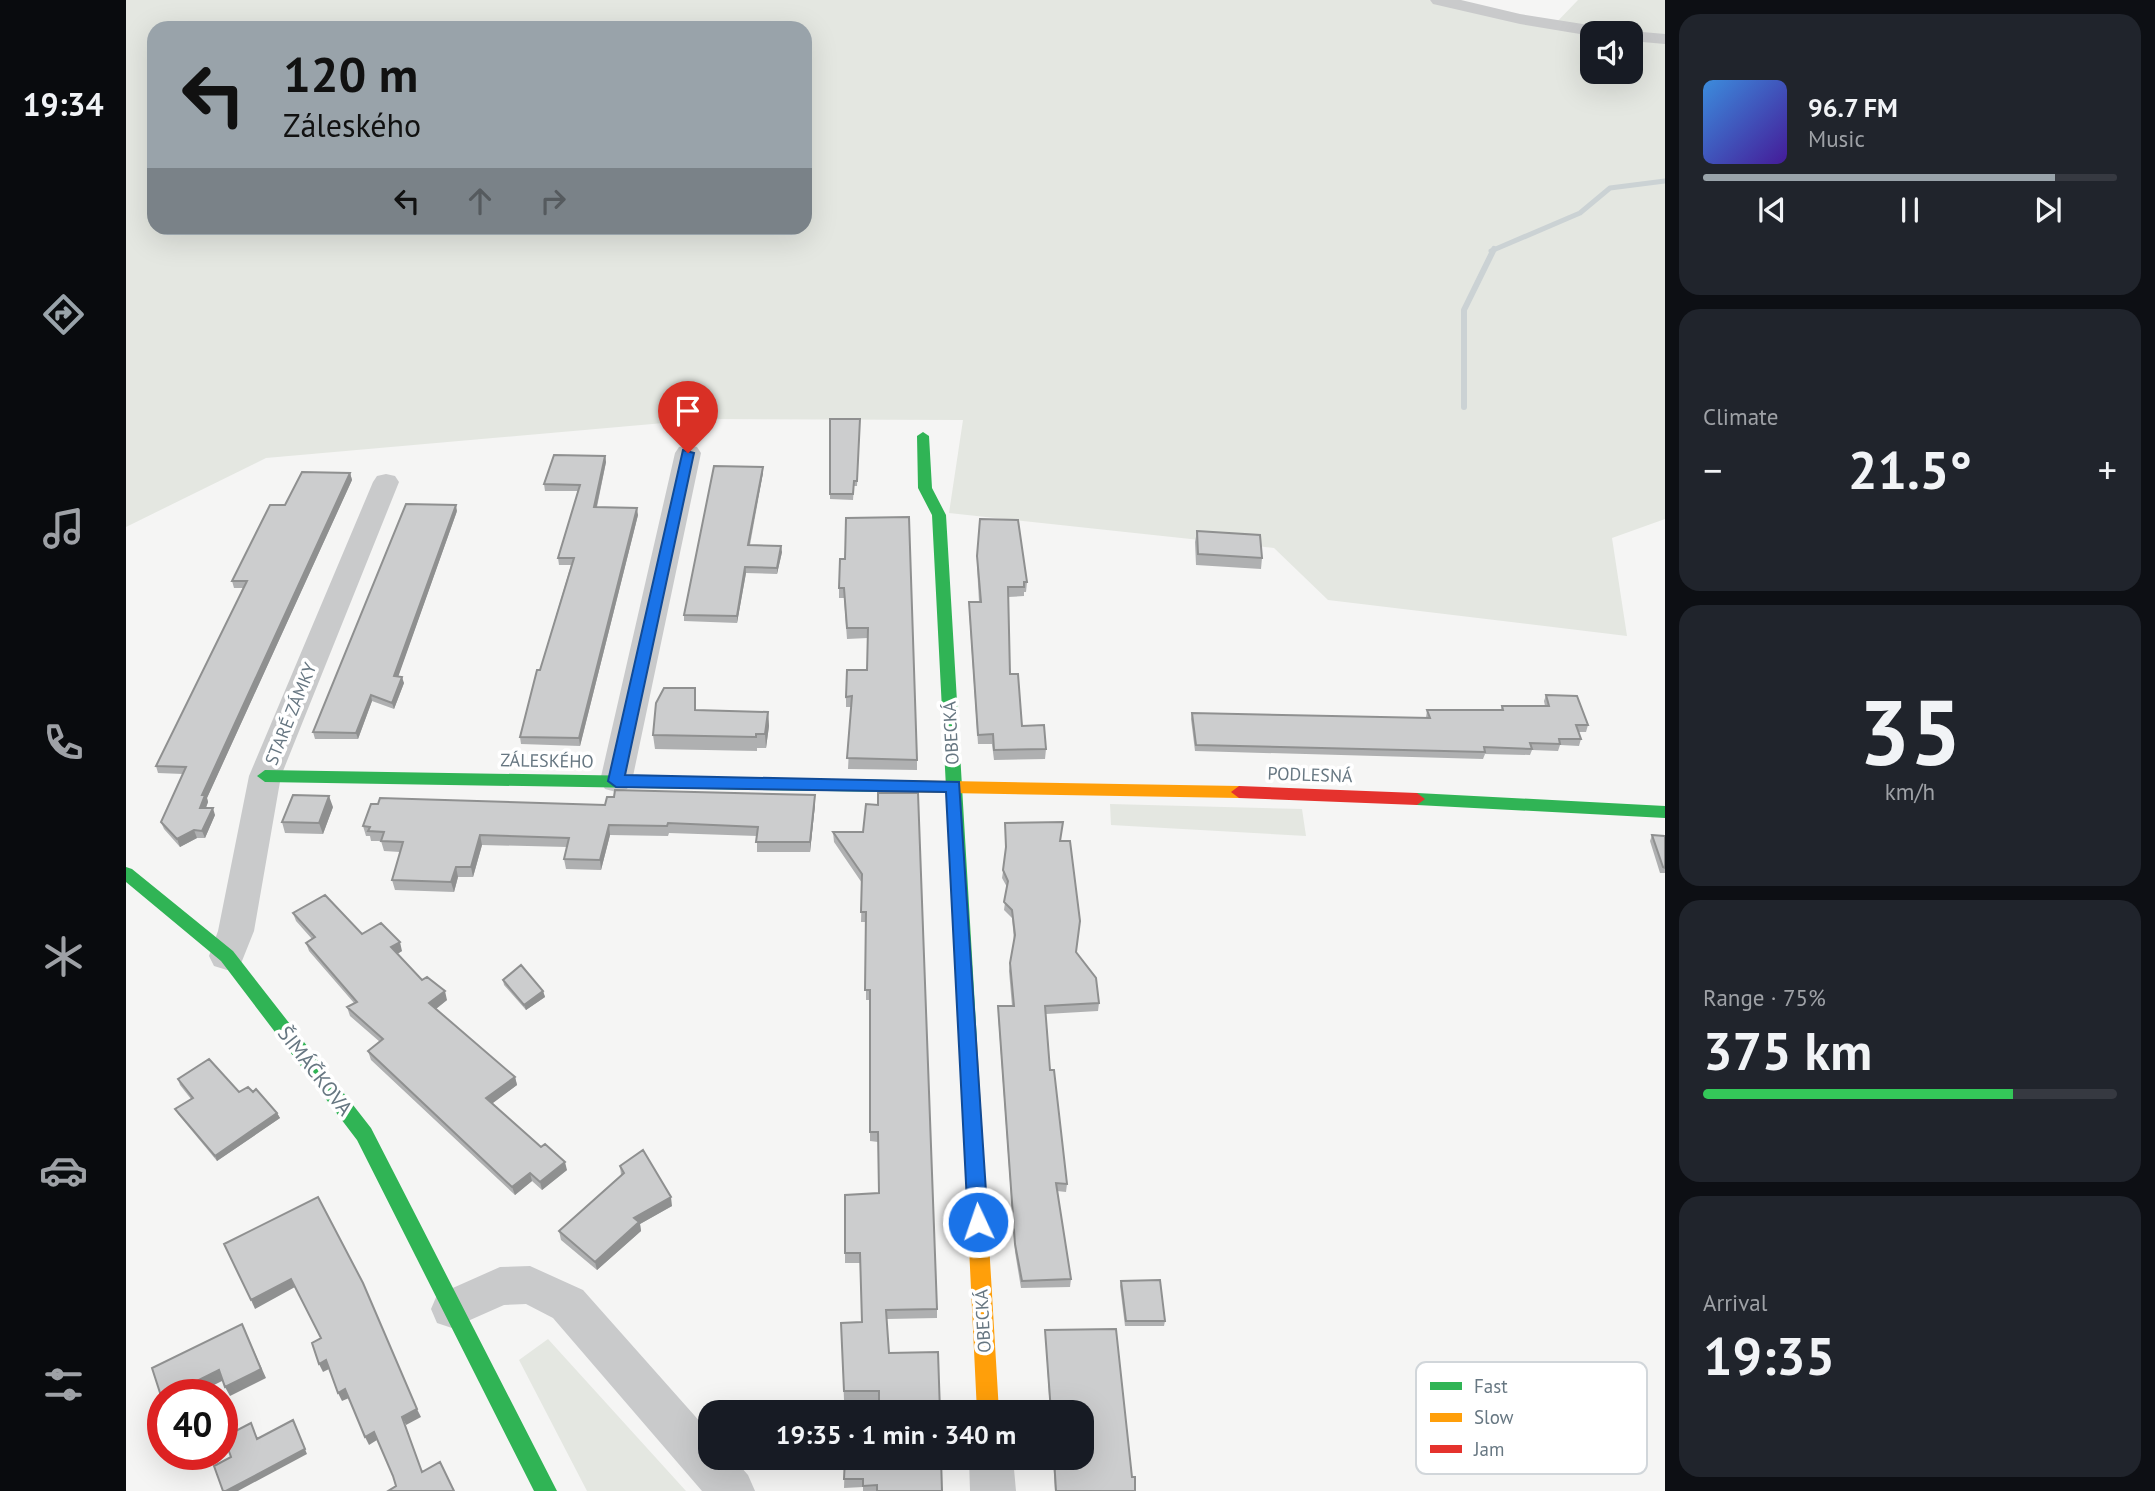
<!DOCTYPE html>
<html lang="en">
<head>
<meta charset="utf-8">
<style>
	body { margin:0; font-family:"PT Sans",sans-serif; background:#20242c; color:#f1f3f6; height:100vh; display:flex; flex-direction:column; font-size:26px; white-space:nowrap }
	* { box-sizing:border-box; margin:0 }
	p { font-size:23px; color:#9ea1a6 }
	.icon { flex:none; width:38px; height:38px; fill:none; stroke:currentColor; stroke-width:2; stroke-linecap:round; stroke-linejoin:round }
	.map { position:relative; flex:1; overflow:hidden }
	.side { display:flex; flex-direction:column; gap:14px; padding:14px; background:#0d0f14; width:490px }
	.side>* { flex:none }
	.guide { position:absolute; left:21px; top:21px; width:665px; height:214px; border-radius:21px; box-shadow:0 7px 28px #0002; background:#99a3aa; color:#111; overflow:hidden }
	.fabs { position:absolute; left:1454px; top:21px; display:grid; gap:14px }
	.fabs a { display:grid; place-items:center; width:63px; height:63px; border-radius:14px; background:#171b24; box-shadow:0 7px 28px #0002; font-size:35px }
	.speed { position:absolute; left:21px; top:1379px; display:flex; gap:14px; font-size:35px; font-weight:700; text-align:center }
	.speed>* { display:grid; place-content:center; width:91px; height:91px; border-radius:50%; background:#171b24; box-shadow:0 7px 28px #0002; line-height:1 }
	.speed .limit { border:10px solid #d22; background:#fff; color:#111 }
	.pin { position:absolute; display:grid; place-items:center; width:60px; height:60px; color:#fff; margin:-72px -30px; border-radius:50% 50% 50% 0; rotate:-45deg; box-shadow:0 0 7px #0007 }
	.pin .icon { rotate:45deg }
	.me { position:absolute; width:77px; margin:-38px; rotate:357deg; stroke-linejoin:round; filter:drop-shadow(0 0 5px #0008) }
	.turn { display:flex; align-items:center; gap:24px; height:147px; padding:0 21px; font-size:32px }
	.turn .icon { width:91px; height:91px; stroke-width:2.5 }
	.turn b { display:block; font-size:49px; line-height:60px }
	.lanes { display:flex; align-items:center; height:66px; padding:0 21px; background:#0003; justify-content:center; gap:35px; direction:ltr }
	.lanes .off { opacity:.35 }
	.big { font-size:52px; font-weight:600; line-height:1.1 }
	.side .widget { flex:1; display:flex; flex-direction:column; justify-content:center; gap:10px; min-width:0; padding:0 24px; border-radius:21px; background:#20242c }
	.side .dial { align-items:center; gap:0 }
	.dial b { font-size:91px; line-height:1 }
	.song { display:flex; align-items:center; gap:21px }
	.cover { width:84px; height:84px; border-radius:10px; background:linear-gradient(135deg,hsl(210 70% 55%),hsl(260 70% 35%)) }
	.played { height:7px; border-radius:4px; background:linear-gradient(90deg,#99a3aa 85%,#363941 85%) }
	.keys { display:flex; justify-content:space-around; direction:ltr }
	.heat { display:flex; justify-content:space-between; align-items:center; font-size:38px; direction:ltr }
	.charge { height:10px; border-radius:5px; background:linear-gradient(90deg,#34c759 75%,#363941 0) }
	.trip { position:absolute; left:572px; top:1400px; width:396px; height:70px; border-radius:21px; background:#171b24; box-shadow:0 7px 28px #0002; font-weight:600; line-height:70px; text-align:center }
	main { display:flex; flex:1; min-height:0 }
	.tab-bar { display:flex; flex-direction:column; width:126px; justify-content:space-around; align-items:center; background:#090b0e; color:#9ea1a6 }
	.tab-bar .icon { width:49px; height:49px }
	.tab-bar .current { color:#99a3aa }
	.tab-bar b { font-size:32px; color:#f1f3f6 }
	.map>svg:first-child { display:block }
	.green { fill:#e4e7e1; fill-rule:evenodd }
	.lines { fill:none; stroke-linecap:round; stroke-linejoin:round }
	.stream-far1 { stroke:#cbd2d4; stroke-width:5 }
	.stream { stroke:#cbd2d4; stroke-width:6 }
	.street { fill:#c9cacb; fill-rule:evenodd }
	.fast { fill:#30b455; fill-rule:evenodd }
	.slow { fill:#ff9f0a; fill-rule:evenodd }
	.jam { fill:#e5322d; fill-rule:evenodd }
	.wall { fill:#afb0b1 }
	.shaded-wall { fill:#8f9090 }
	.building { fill:#cccdce; stroke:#8f9090; stroke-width:2 }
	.route { fill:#1a73e8; stroke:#114b97; stroke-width:2 }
	.labels { text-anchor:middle; stroke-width:7; stroke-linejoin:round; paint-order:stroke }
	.street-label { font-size:18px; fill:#677782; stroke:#fff }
	.near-street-label { font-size:21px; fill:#677782; stroke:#fff }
	.key { fill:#fff; stroke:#d1d6da; stroke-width:2 }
	.key-label { font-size:19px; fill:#677782 }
</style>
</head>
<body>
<main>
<nav class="tab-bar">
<b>19:34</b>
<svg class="icon current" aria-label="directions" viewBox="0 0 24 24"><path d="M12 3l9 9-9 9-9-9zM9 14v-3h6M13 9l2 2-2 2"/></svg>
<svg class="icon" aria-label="music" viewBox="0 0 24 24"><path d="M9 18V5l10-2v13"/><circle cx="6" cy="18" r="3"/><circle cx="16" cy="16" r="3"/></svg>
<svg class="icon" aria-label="phone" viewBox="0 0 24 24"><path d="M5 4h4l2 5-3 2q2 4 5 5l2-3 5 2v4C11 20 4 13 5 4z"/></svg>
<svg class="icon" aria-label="climate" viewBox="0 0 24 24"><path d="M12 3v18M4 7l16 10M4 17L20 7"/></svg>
<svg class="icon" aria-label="car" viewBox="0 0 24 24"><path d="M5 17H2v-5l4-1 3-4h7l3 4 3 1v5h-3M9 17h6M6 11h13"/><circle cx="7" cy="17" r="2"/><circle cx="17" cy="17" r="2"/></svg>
<svg class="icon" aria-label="filters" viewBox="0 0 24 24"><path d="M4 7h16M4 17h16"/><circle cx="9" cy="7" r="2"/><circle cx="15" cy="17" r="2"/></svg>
</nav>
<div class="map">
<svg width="1539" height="1491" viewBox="0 0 1539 1491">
	<rect width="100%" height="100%" fill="#f5f5f4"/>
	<path class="green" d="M 0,0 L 1303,0 L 1426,27 L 1452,0 L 1539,0 L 1539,519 L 1486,538 L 1501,636 L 1202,600 L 1148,548 L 823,513 L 837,420 L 583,419 L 140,458 L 0,527 ZM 28,28 L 679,28 L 679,228 L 28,228 ZM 1466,33 L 1505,33 L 1505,72 L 1466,72 Z
		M 984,804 L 1176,809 L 1180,836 L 985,825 Z
		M 422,1339 L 560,1491 L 461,1491 L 393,1360 Z"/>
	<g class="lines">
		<path class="stream-far1" d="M 1365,251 L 1454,213 L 1484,188 L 1539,181"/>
		<path class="stream" d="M 1338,407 L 1338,310 L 1368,249"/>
		<path class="street" d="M 1304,0 L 1335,0 L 1394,14 L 1482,28 L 1491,33 L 1466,33 L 1466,36 L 1394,24 L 1307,4 Z
			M 1505,31 L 1539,34 L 1539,44 L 1505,41 L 1505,33 L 1498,33 Z
			M 562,445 L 571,447 L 575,453 L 506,781 L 501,789 L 490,792 L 479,789 L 474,781 L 549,453 L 553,447 Z
			M 260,474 L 269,476 L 273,482 L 155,776 L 128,931 L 114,966 L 101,970 L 88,966 L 83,956 L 92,931 L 123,776 L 247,482 L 251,476 Z
			M 404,1266 L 457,1290 L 584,1433 L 584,1458 L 607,1458 L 622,1475 L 629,1491 L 576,1491 L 427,1318 L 400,1304 L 378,1305 L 326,1328 L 311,1323 L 305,1309 L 311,1295 L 374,1267 Z
			M 843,1458 L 887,1458 L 890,1491 L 844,1491 Z"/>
		<path class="fast" d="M 797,432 L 803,436 L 806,488 L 820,515 L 851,1041 L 849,1046 L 842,1048 L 835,1046 L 833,1041 L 806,515 L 792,488 L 791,436 Z
			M 139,770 L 767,780 L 775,786 L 767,792 L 139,782 L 131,776 Z
			M 1291,793 L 1539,806 L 1539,818 L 1291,805 L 1283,799 Z
			M 0,867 L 6,869 L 107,951 L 245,1128 L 431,1491 L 408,1491 L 231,1140 L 95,961 L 0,882 Z"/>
		<path class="slow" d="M 767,780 L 1113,786 L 1121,792 L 1113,798 L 767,792 L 759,786 Z
			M 842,1034 L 849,1036 L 851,1041 L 873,1412 L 851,1412 L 833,1041 L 835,1036 Z"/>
		<path class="jam" d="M 1113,786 L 1291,793 L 1299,799 L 1291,805 L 1113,798 L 1105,792 Z"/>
	</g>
	<path class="wall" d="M 704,419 L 734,424 L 731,486 L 728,486 L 727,500 L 704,499 Z
		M 479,456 L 480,462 L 471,507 L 512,515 L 454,746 L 395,744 L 394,737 L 445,565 L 433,565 L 432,558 L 452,491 L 419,491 L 418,484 Z
		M 637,467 L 637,473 L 624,545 L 656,552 L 651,574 L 620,573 L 611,623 L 558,621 L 558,615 Z
		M 224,473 L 226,480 L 81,798 L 82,802 L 80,808 L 89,815 L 79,838 L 71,838 L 54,847 L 38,829 L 35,822 L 57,774 L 32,773 L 30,766 L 118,588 L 108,588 L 106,581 L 159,505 Z
		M 331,511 L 272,676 L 278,683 L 268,709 L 246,701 L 232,739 L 189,739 L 187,732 Z
		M 854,519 L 901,582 L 900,592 L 898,592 L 898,596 L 882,597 L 884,674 L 896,726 L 920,749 L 919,759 L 868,760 L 866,744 L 852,744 L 843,611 L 843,602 L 853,602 L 851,566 Z
		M 1071,531 L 1136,558 L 1135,569 L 1070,565 L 1069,542 Z
		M 719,559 L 791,760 L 791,770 L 722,769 L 725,707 L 720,707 L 720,697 L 741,670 L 742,638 L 721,639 L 718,598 L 713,598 L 713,588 Z
		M 569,688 L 570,710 L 642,712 L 643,726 L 640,748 L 631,748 L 631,751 L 529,749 L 527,735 Z
		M 1420,695 L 1462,725 L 1460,732 L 1453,732 L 1455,739 L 1453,746 L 1434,745 L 1432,751 L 1406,750 L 1404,755 L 1359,754 L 1357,759 L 1069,751 L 1065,719 L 1066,713 L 1300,718 L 1301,710 L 1375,710 L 1376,706 L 1419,706 L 1418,701 Z
		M 479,805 L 689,805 L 684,852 L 631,852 L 631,836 L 543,833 L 542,836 L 484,835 L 475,870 L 440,869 L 438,859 L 441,847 L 356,845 L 347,877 L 332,877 L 328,892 L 269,890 L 266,880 L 274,852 L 258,851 L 255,841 L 245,841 L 244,836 L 240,836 L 237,826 Z
		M 207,807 L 197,834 L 159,833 L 156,822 Z
		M 879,823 L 935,841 L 950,952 L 973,1003 L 972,1011 L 920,1014 L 924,1070 L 941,1184 L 940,1192 L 931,1191 L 945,1279 L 944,1287 L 895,1288 L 889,1252 L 872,1014 L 872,1006 L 886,1006 L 883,971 L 888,940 L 886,918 L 878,910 L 881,887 L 876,878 L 880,852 Z
		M 707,832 L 737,832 L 811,1309 L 811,1318 L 761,1319 L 753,1400 L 718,1400 L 715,1323 L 736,1322 L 734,1263 L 719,1263 L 719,1195 L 753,1193 L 752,1142 L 744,1141 L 744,1000 L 740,1000 L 740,922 L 735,922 L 736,883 L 708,842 Z
		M 1526,835 L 1539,836 L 1539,873 L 1534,873 L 1524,841 Z
		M 167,913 L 236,934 L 276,951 L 271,954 L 296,980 L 321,1000 L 310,1009 L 389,1077 L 391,1085 L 366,1103 L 441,1170 L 416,1190 L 406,1181 L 389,1195 L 245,1060 L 242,1051 L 254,1042 L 224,1016 L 221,1007 L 228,1003 L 183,951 L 180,943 L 186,939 L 170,921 Z
		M 377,980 L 417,991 L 419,997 L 400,1010 L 378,985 Z
		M 52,1079 L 113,1092 L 127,1092 L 151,1113 L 154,1118 L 91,1161 L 52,1114 L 49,1109 L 65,1099 L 54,1085 Z
		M 494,1166 L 546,1206 L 514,1224 L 515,1231 L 471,1270 L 435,1240 L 433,1231 L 495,1175 Z
		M 995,1281 L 1039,1321 L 1038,1326 L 999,1326 L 994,1286 Z
		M 919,1330 L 1006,1477 L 1009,1491 L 929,1491 L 927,1458 L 956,1458 L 956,1412 L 924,1412 Z
		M 719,1458 L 816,1491 L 737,1491 L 737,1487 L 718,1488 Z"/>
	<path class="shaded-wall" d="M 479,456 L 480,462 L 469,514 L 468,507 Z
		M 637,467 L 637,473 L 622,551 L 622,545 Z
		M 224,473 L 226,480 L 81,798 L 82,802 L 77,815 L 74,808 L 76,795 Z
		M 330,505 L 331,511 L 270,683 L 268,676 Z
		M 511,508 L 512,515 L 454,746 L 453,738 Z
		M 655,546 L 656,552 L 651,574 L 651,568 Z
		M 619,567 L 620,573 L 611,623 L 611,616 Z
		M 276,677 L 278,683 L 268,709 L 266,703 Z
		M 245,695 L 246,701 L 232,739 L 230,733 Z
		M 642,712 L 643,726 L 640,748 L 639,734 Z
		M 689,795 L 689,805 L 684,852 L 684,842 Z
		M 203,796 L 207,807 L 197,834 L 193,823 Z
		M 87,808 L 89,815 L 79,838 L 76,831 Z
		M 483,825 L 484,835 L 475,870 L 474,860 Z
		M 68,830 L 71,838 L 54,847 L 51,839 Z
		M 354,835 L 356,845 L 347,877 L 345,867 Z
		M 330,867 L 332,877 L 328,892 L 325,882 Z
		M 274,942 L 276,951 L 268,956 L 265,947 Z
		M 319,991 L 321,1000 L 306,1012 L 303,1003 Z
		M 417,991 L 419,997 L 400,1010 L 398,1005 Z
		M 389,1077 L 391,1085 L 363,1106 L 360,1098 Z
		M 151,1113 L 154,1118 L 91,1161 L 89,1156 Z
		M 439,1162 L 441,1170 L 416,1190 L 414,1182 Z
		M 404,1173 L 406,1181 L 389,1195 L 386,1187 Z
		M 545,1197 L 546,1206 L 514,1224 L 515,1231 L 471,1270 L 469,1262 L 508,1218 Z
		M 165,1279 L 169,1287 L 129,1309 L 125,1300 Z
		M 116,1324 L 140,1378 L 104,1396 L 99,1387 Z
		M 200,1360 L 203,1369 L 197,1372 L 193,1364 Z
		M 93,1370 L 98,1380 L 68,1395 L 43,1395 Z
		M 219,1389 L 223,1398 L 216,1401 L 212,1393 Z
		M 291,1409 L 295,1417 L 280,1425 L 276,1417 Z
		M 167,1420 L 181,1454 L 112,1491 L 100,1491 Z
		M 248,1432 L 251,1440 L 243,1445 L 239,1437 Z"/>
	<path class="building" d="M 704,419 L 734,419 L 731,481 L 728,481 L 727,494 L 704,494 Z
		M 428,455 L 479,456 L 468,507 L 511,508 L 453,738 L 394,737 L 411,670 L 414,670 L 448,558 L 432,558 L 454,485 L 418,484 Z
		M 588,466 L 637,467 L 622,545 L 655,546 L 651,568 L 619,567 L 611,616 L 558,615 Z
		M 176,472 L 224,473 L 76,795 L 79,795 L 74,808 L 87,808 L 76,831 L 68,830 L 51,839 L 35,822 L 60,767 L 30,766 L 121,581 L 106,581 L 144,505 L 159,505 Z
		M 280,504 L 330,505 L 268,676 L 276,677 L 266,703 L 245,695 L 230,733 L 187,732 Z
		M 783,517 L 791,760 L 721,758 L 726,696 L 720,697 L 721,670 L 741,670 L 742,628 L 721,628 L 718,588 L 713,588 L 714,559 L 719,559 L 720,518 Z
		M 854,519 L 892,520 L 901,582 L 898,582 L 898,587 L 882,587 L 884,674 L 892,674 L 896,726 L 918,725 L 920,749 L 868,750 L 867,734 L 852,735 L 843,602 L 855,602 L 851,556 Z
		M 1071,531 L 1134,535 L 1136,558 L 1072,554 Z
		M 538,688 L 569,688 L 569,710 L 642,712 L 639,734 L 630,734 L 630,737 L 527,735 L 530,703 Z
		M 1420,695 L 1451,696 L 1462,725 L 1450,725 L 1455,739 L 1433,739 L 1434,744 L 1404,743 L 1406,749 L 1358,747 L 1359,752 L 1070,745 L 1066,713 L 1304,718 L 1301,710 L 1377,710 L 1376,706 L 1423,706 Z
		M 489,790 L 689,795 L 684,842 L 630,842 L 632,827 L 542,823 L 541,826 L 483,825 L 474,860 L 438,859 L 443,838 L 354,835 L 345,867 L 330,867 L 325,882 L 266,880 L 277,842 L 255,841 L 258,832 L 242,831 L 244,827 L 237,826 L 245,804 L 252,804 L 254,798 L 479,805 L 481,797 L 488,797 Z
		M 752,793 L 792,793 L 811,1309 L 760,1310 L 763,1353 L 812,1352 L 814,1412 L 753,1412 L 753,1391 L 718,1391 L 715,1323 L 736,1322 L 734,1253 L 719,1253 L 719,1195 L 753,1193 L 752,1132 L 744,1132 L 744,990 L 739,990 L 740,912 L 735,912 L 736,874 L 707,832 L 737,832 L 740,804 L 752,805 Z
		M 167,795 L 203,796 L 193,823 L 156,822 Z
		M 937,822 L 934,841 L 944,841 L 954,921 L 950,952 L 970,978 L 973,1003 L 919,1006 L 924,1070 L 928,1070 L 941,1184 L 930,1183 L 945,1279 L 896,1281 L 889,1244 L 872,1006 L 888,1006 L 884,963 L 889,935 L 886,910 L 878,902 L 882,881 L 877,870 L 880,847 L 879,823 Z
		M 1526,835 L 1539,836 L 1539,868 L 1537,867 Z
		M 199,895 L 236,934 L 255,923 L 274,942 L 265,947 L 296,980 L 301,977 L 319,991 L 303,1003 L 389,1077 L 360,1098 L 415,1147 L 419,1144 L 439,1162 L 414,1182 L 404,1173 L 386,1187 L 242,1051 L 257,1039 L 221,1007 L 231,1002 L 180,943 L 189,937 L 167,913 Z
		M 395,965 L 417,991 L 398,1005 L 377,980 Z
		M 83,1059 L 113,1092 L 122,1087 L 127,1092 L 130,1089 L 151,1113 L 89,1156 L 49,1109 L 67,1098 L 52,1079 Z
		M 517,1150 L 545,1197 L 508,1218 L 513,1222 L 469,1262 L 433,1231 L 498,1173 L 494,1166 Z
		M 192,1197 L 237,1283 L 291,1409 L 276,1417 L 296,1472 L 314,1462 L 328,1491 L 262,1491 L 270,1486 L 267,1476 L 248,1432 L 239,1437 L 219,1389 L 212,1393 L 200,1360 L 193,1364 L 186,1343 L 195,1338 L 165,1279 L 125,1300 L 98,1244 Z
		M 1034,1280 L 1039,1321 L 1000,1321 L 995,1281 Z
		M 116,1324 L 135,1369 L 99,1387 L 93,1370 L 43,1395 L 37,1395 L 37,1398 L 36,1399 L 26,1368 Z
		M 990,1329 L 1006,1477 L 1009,1477 L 1009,1491 L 930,1491 L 928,1458 L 956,1458 L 956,1412 L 925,1412 L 919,1330 Z
		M 167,1420 L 179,1449 L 100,1491 L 97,1491 L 88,1466 L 105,1457 L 98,1437 L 125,1423 L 131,1439 Z
		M 719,1458 L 815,1458 L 816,1491 L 751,1491 L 751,1485 L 737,1486 L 737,1479 L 718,1479 Z"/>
	<path class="route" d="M 557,450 L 568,453 L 499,775 L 833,782 L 862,1222 L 859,1228 L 852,1231 L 845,1228 L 842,1222 L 820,792 L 490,787 L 482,781 Z"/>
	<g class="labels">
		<g class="street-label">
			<text transform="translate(165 714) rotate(-68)" y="6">STARÉ ZÁMKY</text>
			<text transform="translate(825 733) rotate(-93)" y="6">OBECKÁ</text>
			<text transform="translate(421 761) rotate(1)" y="6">ZÁLESKÉHO</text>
			<text transform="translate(1184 775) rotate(2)" y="6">PODLESNÁ</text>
			<text transform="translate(857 1321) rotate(-93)" y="6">OBECKÁ</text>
		</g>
		<g class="near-street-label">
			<text transform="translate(189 1071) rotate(52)" y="7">ŠIMÁČKOVA</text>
		</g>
	</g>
	<rect x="1290" y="1362" width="231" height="112" rx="10" class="key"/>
	<rect x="1304" y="1382" width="32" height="8" fill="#30b455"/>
	<rect x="1304" y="1413" width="32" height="9" fill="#ff9f0a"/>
	<rect x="1304" y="1445" width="32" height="8" fill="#e5322d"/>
	<g class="key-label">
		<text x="1348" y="1393">Fast</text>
		<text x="1348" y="1424">Slow</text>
		<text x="1348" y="1456">Jam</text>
	</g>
</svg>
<div class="fabs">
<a><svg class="icon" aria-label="sound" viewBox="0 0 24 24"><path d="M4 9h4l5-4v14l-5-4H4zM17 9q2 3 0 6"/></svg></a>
</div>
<div class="speed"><div class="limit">40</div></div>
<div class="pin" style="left:562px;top:453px;background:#d93025"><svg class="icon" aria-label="arrive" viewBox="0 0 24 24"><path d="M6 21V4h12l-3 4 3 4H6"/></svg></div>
<svg class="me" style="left:852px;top:1222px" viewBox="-20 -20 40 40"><circle r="17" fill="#1a73e8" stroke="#fff" stroke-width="3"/><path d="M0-11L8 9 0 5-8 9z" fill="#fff"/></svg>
<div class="trip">19:35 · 1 min · 340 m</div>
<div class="guide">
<div class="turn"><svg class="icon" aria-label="left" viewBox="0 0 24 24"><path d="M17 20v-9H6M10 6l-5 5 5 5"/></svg><div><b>120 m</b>Záleského</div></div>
<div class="lanes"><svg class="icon" aria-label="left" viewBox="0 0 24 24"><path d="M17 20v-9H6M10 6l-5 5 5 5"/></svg><svg class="icon off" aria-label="ahead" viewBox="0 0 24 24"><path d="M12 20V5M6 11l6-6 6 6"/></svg><svg class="icon off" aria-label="right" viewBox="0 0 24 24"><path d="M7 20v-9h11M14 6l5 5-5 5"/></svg></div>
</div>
</div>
<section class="side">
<div class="widget">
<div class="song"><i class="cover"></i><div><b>96.7 FM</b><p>Music</p></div></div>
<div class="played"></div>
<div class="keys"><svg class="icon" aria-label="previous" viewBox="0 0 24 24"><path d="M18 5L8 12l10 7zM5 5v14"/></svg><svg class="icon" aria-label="pause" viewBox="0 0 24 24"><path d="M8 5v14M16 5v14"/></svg><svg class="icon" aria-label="next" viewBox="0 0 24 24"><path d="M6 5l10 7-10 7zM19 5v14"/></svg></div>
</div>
<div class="widget"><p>Climate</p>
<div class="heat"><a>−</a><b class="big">21.5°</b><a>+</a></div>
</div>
<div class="widget dial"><b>35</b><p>km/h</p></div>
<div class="widget"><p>Range · 75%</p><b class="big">375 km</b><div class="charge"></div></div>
<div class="widget"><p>Arrival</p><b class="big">19:35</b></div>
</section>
</main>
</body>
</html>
